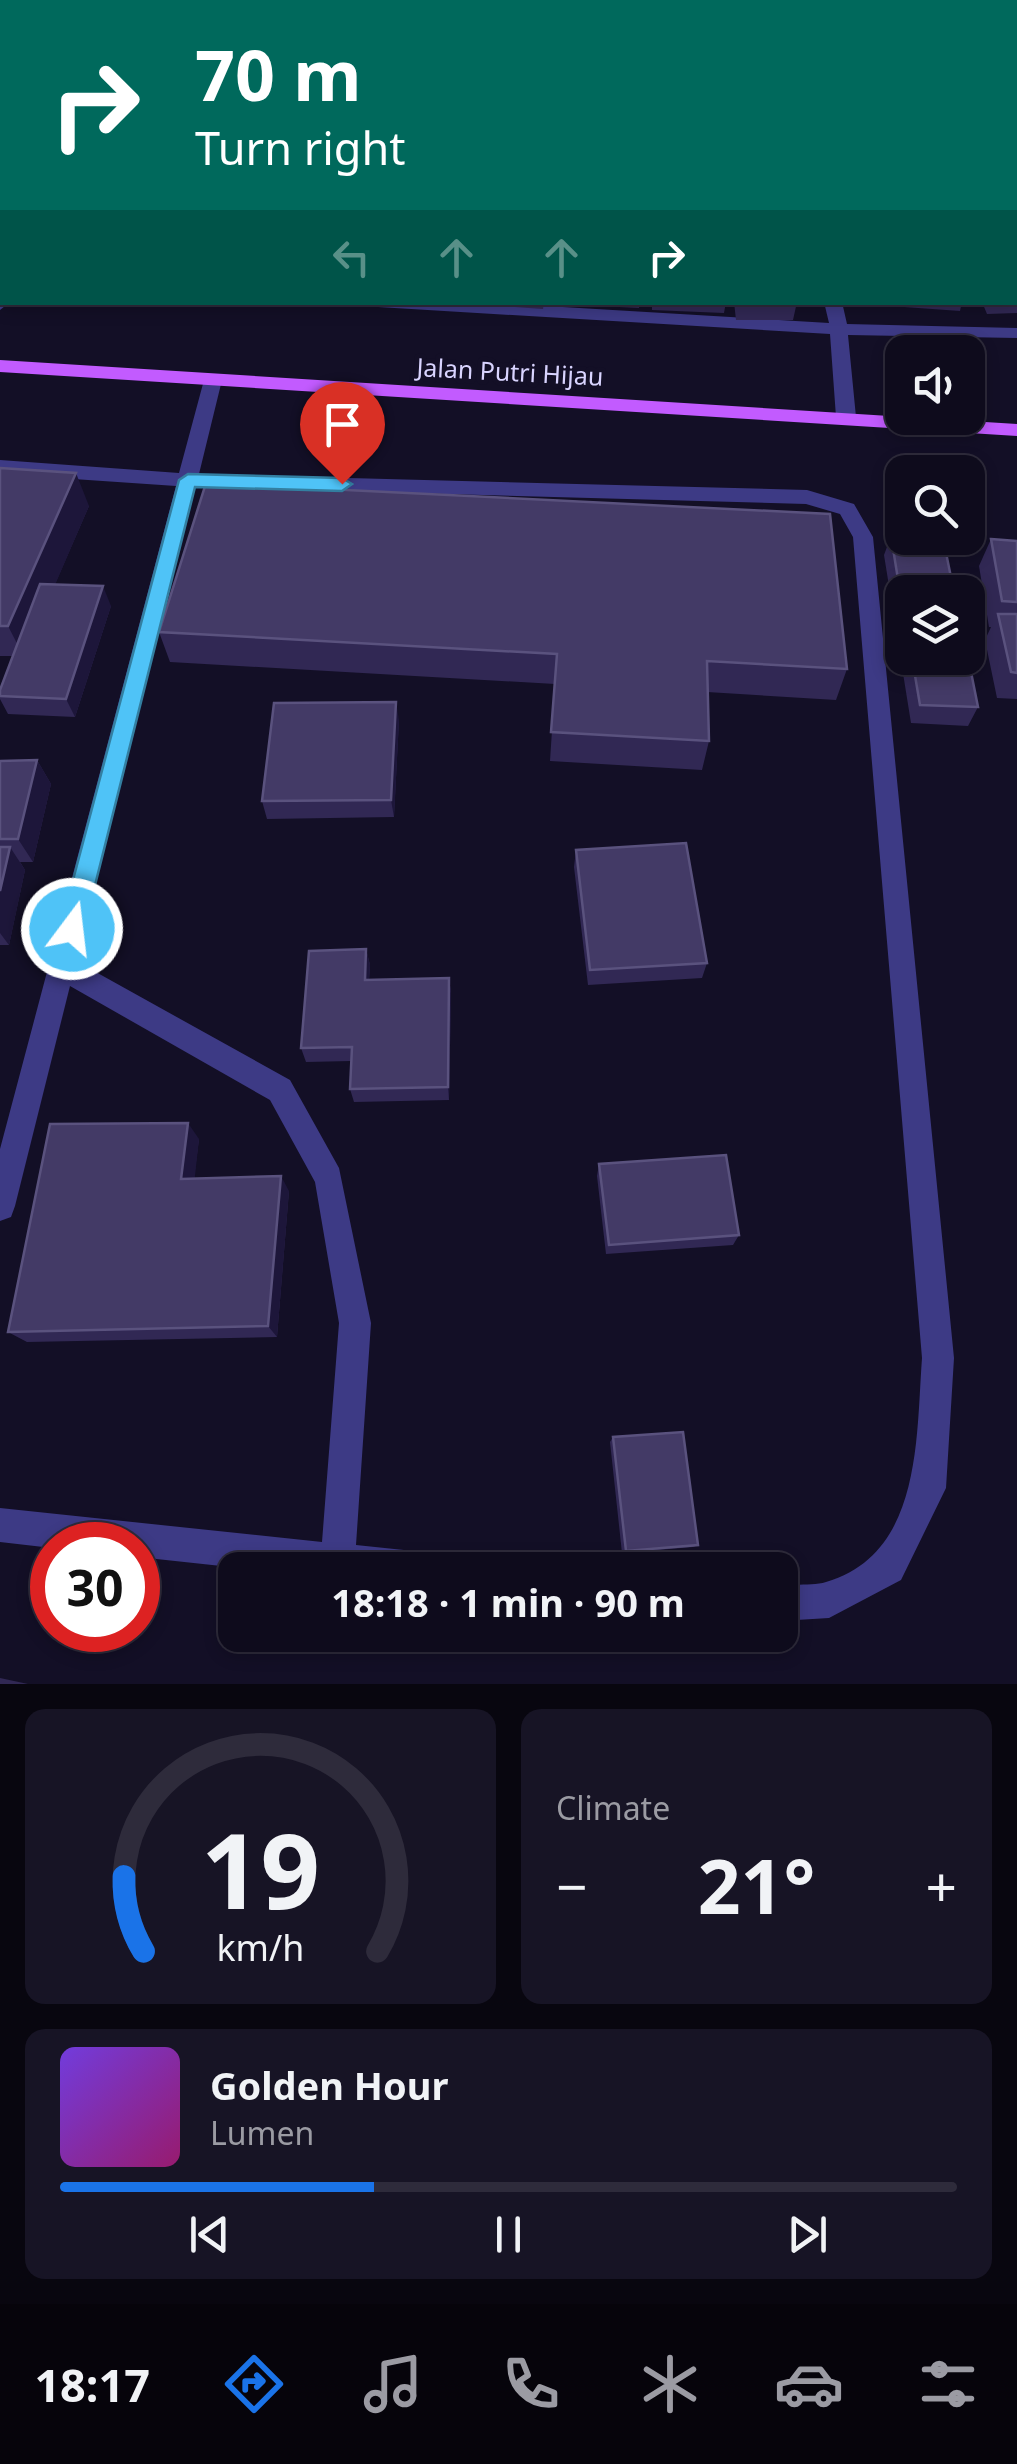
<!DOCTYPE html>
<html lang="en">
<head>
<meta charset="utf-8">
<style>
	body { margin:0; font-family:"Noto Sans",sans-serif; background:#171425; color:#f1f3f6; height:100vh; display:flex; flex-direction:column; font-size:38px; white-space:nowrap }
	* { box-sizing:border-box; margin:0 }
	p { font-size:32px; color:#9b9ba3 }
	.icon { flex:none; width:55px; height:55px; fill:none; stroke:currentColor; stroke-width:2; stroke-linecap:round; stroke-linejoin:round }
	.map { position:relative; height:1684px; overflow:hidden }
	.sheet { display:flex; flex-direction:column; gap:25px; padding:25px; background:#08060f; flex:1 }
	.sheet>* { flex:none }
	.guide { position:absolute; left:0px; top:0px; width:1018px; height:305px; box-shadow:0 5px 15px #0003,0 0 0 2px #2e2b3b; background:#00695c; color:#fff; overflow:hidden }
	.controls { position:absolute; left:885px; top:335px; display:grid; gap:20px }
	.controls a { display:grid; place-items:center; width:100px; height:100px; border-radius:20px; background:#0e0b1c; box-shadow:0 5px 15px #0003,0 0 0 2px #2e2b3b; font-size:50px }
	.speed { position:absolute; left:30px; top:1522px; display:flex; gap:20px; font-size:50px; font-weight:700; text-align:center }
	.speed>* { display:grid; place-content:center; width:130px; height:130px; border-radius:50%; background:#0e0b1c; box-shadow:0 5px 15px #0003,0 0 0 2px #2e2b3b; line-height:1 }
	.speed .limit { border:15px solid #d22; background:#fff; color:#111 }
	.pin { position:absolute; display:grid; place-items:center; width:85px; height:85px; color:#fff; margin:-102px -42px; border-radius:50% 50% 50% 0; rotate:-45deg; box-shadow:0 0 10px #0007 }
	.pin .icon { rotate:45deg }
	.me { position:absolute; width:110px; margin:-55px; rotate:15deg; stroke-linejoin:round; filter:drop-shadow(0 0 8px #0008) }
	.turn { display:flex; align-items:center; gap:35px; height:210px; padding:0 30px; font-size:45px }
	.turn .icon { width:130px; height:130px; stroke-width:2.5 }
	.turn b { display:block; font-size:70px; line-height:85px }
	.lanes { display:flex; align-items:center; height:95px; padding:0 30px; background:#0003; justify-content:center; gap:50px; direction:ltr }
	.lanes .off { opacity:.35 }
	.big { font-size:75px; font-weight:700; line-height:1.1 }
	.sheet .widget { flex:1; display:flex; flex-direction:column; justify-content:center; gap:15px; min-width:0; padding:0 35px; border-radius:20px; background:#171425 }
	.sheet .dial { align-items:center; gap:0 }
	.dial svg { height:260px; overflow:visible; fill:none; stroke:#2e2b3b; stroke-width:7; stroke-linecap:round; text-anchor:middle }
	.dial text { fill:#f1f3f6; stroke:none }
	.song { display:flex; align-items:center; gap:30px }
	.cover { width:120px; height:120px; border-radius:15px; background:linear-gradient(135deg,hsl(260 70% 55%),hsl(320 70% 35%)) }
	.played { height:10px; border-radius:5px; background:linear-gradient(90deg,#1a73e8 35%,#2e2b3b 35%) }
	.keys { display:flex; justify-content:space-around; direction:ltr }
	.heat { display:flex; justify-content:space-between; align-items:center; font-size:55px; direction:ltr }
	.sheet .tiles { flex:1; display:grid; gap:25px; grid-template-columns:1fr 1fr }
	.widget:last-child { grid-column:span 2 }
	.trip { position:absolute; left:218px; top:1552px; width:580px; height:100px; border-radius:20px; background:#0e0b1c; box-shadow:0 5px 15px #0003,0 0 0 2px #2e2b3b; font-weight:700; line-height:100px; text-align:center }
	.tabs { display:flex; height:160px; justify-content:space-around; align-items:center; background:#06040b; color:#9b9ba3 }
	.tabs .icon { width:70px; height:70px }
	.tabs .active { color:#1a73e8 }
	.tabs b { font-size:45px; color:#f1f3f6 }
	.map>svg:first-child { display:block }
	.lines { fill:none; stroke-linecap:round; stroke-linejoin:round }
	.street { fill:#3d3a85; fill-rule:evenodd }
	.primary { fill:#c25bff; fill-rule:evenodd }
	.wall { fill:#312854 }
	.shaded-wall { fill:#1d163a }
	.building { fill:#433a66; stroke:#5a527e; stroke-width:2.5 }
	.route { fill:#4fc3f7; stroke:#337fa1; stroke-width:2.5 }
	.labels { text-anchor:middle; stroke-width:10; stroke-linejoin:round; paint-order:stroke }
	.far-street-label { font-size:25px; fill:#d9d4ff; stroke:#130f26 }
</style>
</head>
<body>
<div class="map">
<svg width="1017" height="1684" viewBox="0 0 1017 1684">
	<rect width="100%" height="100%" fill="#130f26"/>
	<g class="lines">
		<path class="street" d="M 1015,68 L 1017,68 L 1017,77 L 1015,77 Z
			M 0,75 L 2,75 L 2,83 L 0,83 Z
			M 0,296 L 2,302 L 10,302 L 0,310 Z
			M 370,302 L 477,302 L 829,323 L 824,302 L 842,302 L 847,324 L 1017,328 L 1017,338 L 848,335 L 856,417 L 846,423 L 836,417 L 830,334 L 378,307 Z
			M 213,374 L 222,380 L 199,474 L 807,490 L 854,504 L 873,537 L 954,1358 L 946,1488 L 901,1580 L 829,1618 L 780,1621 L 780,1585 C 794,1584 813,1586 826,1582 C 922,1554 916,1438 922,1358 L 853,537 L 840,514 L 806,504 L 195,487 L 76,961 L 290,1080 L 339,1168 L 371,1323 L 356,1545 L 423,1552 L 435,1558 L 441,1570 L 259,1570 L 138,1557 L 138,1545 L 52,1548 L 0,1542 L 0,1508 L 322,1542 L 339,1323 L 315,1182 L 270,1100 L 70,986 L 15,1206 L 11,1217 L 0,1221 L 0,1149 L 176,486 L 0,474 L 0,460 L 179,473 L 204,380 Z"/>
		<path class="primary" d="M 0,360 L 1017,424 L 1017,436 L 0,372 Z"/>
	</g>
	<path class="wall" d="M 0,0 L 54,2 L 56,0 L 165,0 L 164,2 L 2,2 L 2,60 L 0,60 Z
		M 1015,135 L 1017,135 L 1017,313 L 987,314 L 982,302 L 1015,302 Z
		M 487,302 L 544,302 L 543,309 L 487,305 Z
		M 599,302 L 639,302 L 639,308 L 599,306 Z
		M 652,302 L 726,302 L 724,313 L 652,310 Z
		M 734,302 L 797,302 L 793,320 L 736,320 Z
		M 862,302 L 962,302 L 960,311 L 862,304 Z
		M 0,468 L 89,506 L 55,584 L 111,606 L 75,717 L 8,714 L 0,699 L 0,690 L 13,656 L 0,656 Z
		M 891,536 L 902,592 L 902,658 L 968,657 L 978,707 L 968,726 L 911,723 L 884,555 Z
		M 991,539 L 1017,541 L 1017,699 L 997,698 L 985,640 L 991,627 L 989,627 L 979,566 Z
		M 159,632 L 847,669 L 836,700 L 707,692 L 709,741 L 702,770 L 550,761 L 555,684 L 170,662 Z
		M 399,720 L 394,817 L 267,819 L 262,801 Z
		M 37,760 L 51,784 L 33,862 L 20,862 L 25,870 L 9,945 L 0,945 L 0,761 Z
		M 576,850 L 707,963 L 702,978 L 588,985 L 574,867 Z
		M 366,949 L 370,965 L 369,980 L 449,978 L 451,993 L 449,1100 L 354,1102 L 350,1089 L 351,1061 L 306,1062 L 301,1048 Z
		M 199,1139 L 194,1178 L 289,1191 L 277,1337 L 27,1342 L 8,1332 Z
		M 599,1164 L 739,1235 L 733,1245 L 606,1254 L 597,1176 Z
		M 613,1437 L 698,1545 L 693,1547 L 622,1553 L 610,1442 Z
		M 0,1678 L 28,1684 L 0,1684 Z"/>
	<path class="shaded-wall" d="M 39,0 L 54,0 L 54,2 L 38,2 Z
		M 151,0 L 165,0 L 164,2 L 150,2 Z
		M 2,198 L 2,250 L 0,254 L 0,202 Z
		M 76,473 L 89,506 L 24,657 L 8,626 Z
		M 103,586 L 111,606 L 75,717 L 66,699 Z
		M 396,702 L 399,720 L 394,817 L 391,800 Z
		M 37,760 L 51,784 L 33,862 L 18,839 Z
		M 10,847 L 25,870 L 9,945 L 0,933 L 0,891 Z
		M 366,949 L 370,965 L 368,995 L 365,980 Z
		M 449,978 L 451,993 L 449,1100 L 448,1087 Z
		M 188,1123 L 199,1139 L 193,1194 L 181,1179 Z
		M 281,1176 L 289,1191 L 277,1337 L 268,1326 Z"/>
	<path class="building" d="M 0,0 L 39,0 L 38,2 L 2,2 L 2,40 L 0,40 L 0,5 L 2,5 L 0,5 Z
		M 56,0 L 151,0 L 150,2 L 54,2 Z
		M 0,133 L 2,133 L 2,198 L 0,202 Z
		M 1015,135 L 1017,135 L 1017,168 L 1015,168 Z
		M 1015,175 L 1017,175 L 1017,219 L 1015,219 Z
		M 1015,227 L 1017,227 L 1017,253 L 1015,253 Z
		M 1015,262 L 1017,262 L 1017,293 L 1015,293 Z
		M 0,468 L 76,473 L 8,626 L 0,626 Z
		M 206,483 L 830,514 L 847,669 L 707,661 L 709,741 L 551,732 L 557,654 L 159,632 Z
		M 891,536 L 902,536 L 902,538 L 943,538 L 954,592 L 902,592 L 902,604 Z
		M 991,539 L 1017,541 L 1017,602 L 1002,601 Z
		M 40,584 L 103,586 L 66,699 L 0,696 L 0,690 Z
		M 998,614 L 1017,614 L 1017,673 L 1011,672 Z
		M 968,657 L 978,707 L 920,705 L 912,658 Z
		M 396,702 L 391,800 L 262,801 L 274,703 Z
		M 37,760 L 18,839 L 0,839 L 0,761 Z
		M 686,843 L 707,963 L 590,970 L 576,850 Z
		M 0,847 L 10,847 L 0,891 Z
		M 366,949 L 365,980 L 449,978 L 448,1087 L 350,1089 L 352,1047 L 301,1048 L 309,951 Z
		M 188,1123 L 181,1179 L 281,1176 L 268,1326 L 8,1332 L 50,1124 Z
		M 726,1155 L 739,1235 L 609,1245 L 599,1164 Z
		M 683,1432 L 698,1545 L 626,1551 L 613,1437 Z"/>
	<path class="route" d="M 188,474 L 342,478 L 352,484 L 342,491 L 195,487 L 84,929 L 80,937 L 72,940 L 64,937 L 60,929 L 179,480 Z"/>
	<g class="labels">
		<g class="far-street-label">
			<text transform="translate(510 372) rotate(3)" y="9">Jalan Putri Hijau</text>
		</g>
	</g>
</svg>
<div class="controls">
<a><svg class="icon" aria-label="sound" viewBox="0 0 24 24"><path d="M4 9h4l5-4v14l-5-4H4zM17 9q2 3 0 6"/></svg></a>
<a><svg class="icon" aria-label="search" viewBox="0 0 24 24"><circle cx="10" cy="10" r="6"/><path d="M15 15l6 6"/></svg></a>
<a><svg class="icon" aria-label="layers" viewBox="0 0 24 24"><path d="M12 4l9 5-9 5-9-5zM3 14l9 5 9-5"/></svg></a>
</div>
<div class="speed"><div class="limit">30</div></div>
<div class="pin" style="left:342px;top:484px;background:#d93025"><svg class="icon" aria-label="arrive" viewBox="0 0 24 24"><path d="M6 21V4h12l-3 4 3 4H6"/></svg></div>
<svg class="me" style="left:72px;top:929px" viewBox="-20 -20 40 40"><circle r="17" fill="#4fc3f7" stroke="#fff" stroke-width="3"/><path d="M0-11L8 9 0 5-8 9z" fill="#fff"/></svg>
<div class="trip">18:18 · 1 min · 90 m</div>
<div class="guide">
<div class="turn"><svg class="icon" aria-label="right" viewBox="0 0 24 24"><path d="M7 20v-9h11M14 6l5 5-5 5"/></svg><div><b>70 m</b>Turn right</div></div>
<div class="lanes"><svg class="icon off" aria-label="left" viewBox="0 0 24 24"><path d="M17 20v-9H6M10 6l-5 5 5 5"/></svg><svg class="icon off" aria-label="ahead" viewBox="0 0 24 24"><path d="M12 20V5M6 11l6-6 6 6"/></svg><svg class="icon off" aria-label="ahead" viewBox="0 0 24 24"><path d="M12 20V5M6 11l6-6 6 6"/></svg><svg class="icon" aria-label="right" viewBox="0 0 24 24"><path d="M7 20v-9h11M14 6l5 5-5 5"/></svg></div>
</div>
</div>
<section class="sheet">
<div class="tiles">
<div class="widget dial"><svg viewBox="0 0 100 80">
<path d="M14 69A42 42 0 1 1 86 69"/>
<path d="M14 69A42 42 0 0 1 8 46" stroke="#1a73e8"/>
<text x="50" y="56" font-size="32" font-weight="700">19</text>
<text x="50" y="72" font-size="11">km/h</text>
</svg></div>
<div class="widget"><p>Climate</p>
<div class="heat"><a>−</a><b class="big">21°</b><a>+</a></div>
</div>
<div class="widget">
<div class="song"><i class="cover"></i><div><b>Golden Hour</b><p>Lumen</p></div></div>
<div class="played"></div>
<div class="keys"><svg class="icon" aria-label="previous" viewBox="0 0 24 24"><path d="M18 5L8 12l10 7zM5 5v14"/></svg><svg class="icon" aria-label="pause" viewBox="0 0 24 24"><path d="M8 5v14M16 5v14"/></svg><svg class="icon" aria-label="next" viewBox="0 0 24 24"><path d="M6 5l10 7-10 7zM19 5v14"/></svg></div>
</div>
</div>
</section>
<nav class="tabs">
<b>18:17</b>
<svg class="icon active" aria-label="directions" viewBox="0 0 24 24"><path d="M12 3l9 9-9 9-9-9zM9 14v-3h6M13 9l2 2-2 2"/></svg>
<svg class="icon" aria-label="music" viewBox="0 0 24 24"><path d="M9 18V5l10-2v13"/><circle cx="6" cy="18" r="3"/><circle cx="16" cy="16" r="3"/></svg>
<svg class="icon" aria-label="phone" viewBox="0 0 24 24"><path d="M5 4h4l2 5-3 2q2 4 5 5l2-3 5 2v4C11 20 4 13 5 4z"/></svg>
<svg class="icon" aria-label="climate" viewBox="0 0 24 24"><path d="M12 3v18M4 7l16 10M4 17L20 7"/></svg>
<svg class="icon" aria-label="car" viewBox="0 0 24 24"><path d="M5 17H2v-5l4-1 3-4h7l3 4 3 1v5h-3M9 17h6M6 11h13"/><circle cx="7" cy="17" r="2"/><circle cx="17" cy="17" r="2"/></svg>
<svg class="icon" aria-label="filters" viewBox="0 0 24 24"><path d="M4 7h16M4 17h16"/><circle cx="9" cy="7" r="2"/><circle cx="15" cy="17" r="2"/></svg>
</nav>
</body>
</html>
